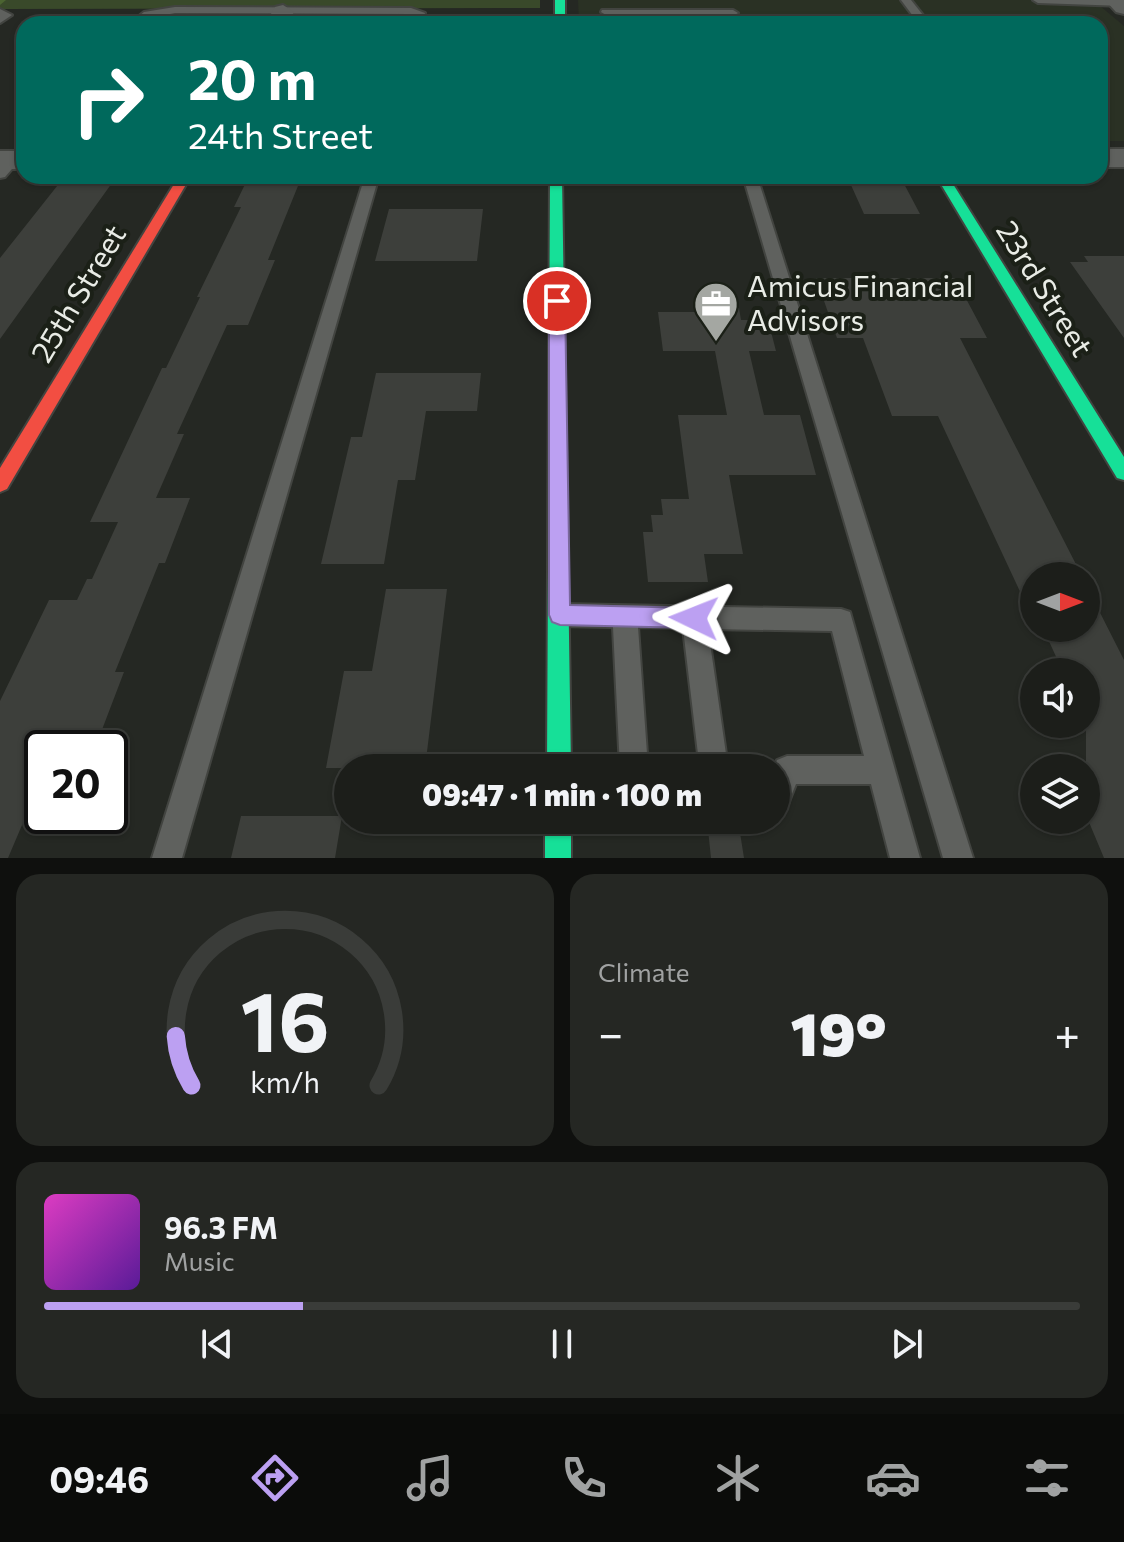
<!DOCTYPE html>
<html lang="en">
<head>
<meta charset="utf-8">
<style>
	body { margin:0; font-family:Commissioner,sans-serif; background:#252723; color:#f1f3f6; height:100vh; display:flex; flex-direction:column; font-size:30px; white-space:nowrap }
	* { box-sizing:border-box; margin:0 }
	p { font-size:26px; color:#a0a2a2 }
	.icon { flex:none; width:44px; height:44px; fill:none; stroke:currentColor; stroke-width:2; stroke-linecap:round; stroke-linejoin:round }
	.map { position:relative; height:858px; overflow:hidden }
	.details { display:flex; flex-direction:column; gap:16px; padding:16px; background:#0f100e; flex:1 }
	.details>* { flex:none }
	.hud { position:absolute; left:16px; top:16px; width:1092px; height:168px; border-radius:24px; box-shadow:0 2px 6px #0004,0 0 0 2px #3a3c39; background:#00695c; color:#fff; overflow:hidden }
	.needle { width:52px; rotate:90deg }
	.controls { position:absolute; left:1020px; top:562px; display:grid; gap:16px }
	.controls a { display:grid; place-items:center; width:80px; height:80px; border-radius:50%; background:#1c1e1a; box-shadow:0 2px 6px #0004,0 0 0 2px #3a3c39; font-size:40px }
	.speed { position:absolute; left:24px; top:730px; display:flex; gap:16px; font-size:40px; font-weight:700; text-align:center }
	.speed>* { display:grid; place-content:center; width:104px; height:104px; border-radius:50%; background:#1c1e1a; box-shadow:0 2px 6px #0004,0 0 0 2px #3a3c39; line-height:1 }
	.speed .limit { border:4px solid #111; border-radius:12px; background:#fff; color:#111 }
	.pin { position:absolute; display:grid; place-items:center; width:68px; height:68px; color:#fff; margin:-34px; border:4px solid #fff; border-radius:50%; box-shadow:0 2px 8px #0007 }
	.me { position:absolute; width:88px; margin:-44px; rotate:272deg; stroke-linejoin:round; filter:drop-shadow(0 0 6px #0008) }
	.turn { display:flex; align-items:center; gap:28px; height:168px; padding:0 40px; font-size:36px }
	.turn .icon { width:104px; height:104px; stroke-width:2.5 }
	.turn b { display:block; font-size:56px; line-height:68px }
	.big { font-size:60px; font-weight:800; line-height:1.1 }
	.details .widget { flex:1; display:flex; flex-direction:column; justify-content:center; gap:12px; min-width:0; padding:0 28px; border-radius:24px; background:#252723 }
	.details .dial { align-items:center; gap:0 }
	.dial svg { height:208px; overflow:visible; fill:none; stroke:#3a3c39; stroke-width:7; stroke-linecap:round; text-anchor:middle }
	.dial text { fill:#f1f3f6; stroke:none }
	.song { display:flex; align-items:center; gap:24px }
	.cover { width:96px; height:96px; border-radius:12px; background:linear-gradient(135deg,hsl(310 70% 55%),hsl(270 70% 35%)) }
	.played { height:8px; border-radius:4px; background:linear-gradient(90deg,#bca0f2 25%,#3a3c39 25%) }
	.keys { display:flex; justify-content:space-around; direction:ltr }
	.heat { display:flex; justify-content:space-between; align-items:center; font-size:44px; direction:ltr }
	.details .tiles { flex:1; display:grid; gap:16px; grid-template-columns:1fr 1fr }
	.widget:last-child { grid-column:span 2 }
	.trip { position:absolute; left:334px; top:754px; width:456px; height:80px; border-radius:40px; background:#1c1e1a; box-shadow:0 2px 6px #0004,0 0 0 2px #3a3c39; font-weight:800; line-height:80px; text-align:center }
	.menu { display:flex; height:128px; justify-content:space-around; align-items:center; background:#0b0c0a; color:#a0a2a2 }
	.menu .icon { width:56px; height:56px }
	.menu .active { color:#bca0f2 }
	.menu b { font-size:36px; color:#f1f3f6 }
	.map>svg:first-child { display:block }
	.built { fill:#2a3124 }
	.green { fill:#39492a }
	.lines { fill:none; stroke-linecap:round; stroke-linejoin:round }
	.stream { fill:#4b6431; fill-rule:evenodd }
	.building { fill:#3d3f3b }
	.lane-casing { stroke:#424440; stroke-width:4 }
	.street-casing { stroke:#424440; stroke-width:4 }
	.fast-casing { stroke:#424440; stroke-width:4 }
	.jam-casing { stroke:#424440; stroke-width:4 }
	.lane { fill:#5f615e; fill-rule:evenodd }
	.street { fill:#5f615e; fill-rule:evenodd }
	.fast { fill:#16e098; fill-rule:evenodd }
	.jam { fill:#f24e42; fill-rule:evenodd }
	.route { fill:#bca0f2; stroke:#7a689d; stroke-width:2 }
	.labels { text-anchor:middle; stroke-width:8; stroke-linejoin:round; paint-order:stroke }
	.poi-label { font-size:30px; fill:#e9ece6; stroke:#1b2017; text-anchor:start }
	.street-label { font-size:30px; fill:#e9ece6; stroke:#1b2017 }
</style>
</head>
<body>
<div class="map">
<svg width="1124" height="858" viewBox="0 0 1124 858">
	<rect width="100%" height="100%" fill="#252823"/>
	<path class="built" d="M 578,0 L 1093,0 L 1124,26 L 1124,141 L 1100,141 L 1100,24 L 579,24 Z"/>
	<path class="green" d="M 0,0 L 540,0 L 540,8 L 0,9 Z"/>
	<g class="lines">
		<path class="stream" d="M 0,0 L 6,0 L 0,5 Z"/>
	</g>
	<path class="building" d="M 65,176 L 117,176 L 0,339 L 0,258 Z
		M 249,176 L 302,176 L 268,260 L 275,260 L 248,325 L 227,325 L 177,434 L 184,434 L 156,498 L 190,498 L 165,563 L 159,563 L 115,672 L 124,672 L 95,748 L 42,748 L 42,778 L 8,858 L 0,858 L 0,701 L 49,600 L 77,600 L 87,579 L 92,579 L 118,522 L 90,522 L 162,368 L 166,368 L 200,297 L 197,297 L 241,207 L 234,207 Z
		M 858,180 L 902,180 L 920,214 L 864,214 L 851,185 L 860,185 Z
		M 389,209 L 483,209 L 477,261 L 375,261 Z
		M 1084,256 L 1124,256 L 1124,338 L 1070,262 L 1088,262 Z
		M 816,278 L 955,278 L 987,338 L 960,338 L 1082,576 L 1034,576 L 1034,608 L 1031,600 L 1024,600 L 938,416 L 892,416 L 863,338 L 837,338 Z
		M 707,308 L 739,308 L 741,320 L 768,320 L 776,351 L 749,351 L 764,415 L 800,415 L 816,475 L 729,475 L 743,554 L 704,554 L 708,582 L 648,582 L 643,532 L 653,532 L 651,515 L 663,515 L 661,499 L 689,499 L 678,415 L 727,415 L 715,351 L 663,351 L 658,312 L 708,312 Z
		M 376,373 L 481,373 L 477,411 L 426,411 L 415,480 L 398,480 L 384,564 L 321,564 L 351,437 L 362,437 Z
		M 1086,585 L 1124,660 L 1124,858 L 1104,858 L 1086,815 L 1086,672 L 1063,672 L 1043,628 L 1086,628 Z
		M 386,589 L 447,589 L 425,768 L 326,768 L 344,671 L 372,671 Z
		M 241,816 L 342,816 L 335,858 L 231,858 Z
		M 707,820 L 738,820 L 744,858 L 711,858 Z"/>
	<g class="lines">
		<g class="lane-casing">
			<path id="lane" d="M 901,0 L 911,0 L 930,24 L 919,24 Z
				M 1033,0 L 1124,0 L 1124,6 L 1038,3 Z
				M 175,7 L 411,8 L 425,13 L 421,24 L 411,24 L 414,15 L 411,14 L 175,13 C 158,16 144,24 129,24 L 144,12 Z
				M 602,10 L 733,10 L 738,13 L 733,16 L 606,15 L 601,12 Z
				M 24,143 L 24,155 L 5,177 L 0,178 L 0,165 Z
				M 365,176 L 379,176 L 182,858 L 152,858 Z
				M 743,176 L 757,176 L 973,858 L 943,858 Z
				M 560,604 L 841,609 L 850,612 L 920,858 L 890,858 L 871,784 L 796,784 L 786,809 L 776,813 L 774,768 L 777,760 L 787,756 L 864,756 L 832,631 L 708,629 L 726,754 L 722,764 L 712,768 L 702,764 L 698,754 L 683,628 L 638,627 L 648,768 L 620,768 L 613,627 L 560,626 L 551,623 L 548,615 L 551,607 Z"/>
		</g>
		<g class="street-casing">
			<path id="street" d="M 1105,0 L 1124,0 L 1124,14 L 1116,12 Z
				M 283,5 L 294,12 L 287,24 L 265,24 L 275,7 Z
				M 0,9 L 12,15 L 0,23 Z
				M 1100,149 L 1124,149 L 1124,167 L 1100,167 Z
				M 0,151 L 24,151 L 24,169 L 0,169 Z"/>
		</g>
		<g class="fast-casing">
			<path id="fast" d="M 555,0 L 565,0 L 565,24 L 555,24 Z
				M 550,176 L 562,176 L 571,768 L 547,768 Z
				M 936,176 L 948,176 L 1124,457 L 1124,480 L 1117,478 Z
				M 545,820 L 571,820 L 571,858 L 545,858 Z"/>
		</g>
		<g class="jam-casing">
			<path id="jam" d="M 179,176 L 191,176 L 7,489 L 0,492 L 0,468 Z"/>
		</g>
		<use href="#lane" class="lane"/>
		<use href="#street" class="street"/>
		<use href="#fast" class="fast"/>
		<use href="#jam" class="jam"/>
	</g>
	<path class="route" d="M 557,296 L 565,301 L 570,605 L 694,608 L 702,611 L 705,618 L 702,625 L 694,628 L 560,625 L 552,622 L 549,615 L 549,301 Z"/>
	<defs>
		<g id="office-pin" transform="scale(2.3)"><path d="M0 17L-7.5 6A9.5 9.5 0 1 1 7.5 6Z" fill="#a4a7a2" stroke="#1b2017"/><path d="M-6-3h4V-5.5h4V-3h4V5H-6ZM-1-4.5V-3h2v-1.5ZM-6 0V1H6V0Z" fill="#fff"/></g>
	</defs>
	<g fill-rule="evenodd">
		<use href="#office-pin" x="716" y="304"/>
	</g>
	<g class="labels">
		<g class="poi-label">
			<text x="747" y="297">Amicus Financial<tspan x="747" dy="34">Advisors</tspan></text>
		</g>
		<g class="street-label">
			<text transform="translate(1044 289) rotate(58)" y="10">23rd Street</text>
			<text transform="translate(79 294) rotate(-59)" y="10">25th Street</text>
		</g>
	</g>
</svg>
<div class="controls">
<a><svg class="needle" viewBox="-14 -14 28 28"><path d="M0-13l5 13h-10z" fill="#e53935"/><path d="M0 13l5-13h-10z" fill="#a0a2a2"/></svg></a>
<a><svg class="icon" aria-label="sound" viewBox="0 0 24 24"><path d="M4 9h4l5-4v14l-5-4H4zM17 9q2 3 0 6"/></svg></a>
<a><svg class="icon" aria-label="layers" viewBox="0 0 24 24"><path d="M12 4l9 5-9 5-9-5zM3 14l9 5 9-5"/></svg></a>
</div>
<div class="speed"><div class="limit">20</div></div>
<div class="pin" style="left:557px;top:301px;background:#d93025"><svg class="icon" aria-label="arrive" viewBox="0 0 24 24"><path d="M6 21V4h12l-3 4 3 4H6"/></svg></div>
<svg class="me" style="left:694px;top:618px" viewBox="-20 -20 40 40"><path d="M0-17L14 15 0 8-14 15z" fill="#bca0f2" stroke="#fff" stroke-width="4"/></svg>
<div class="trip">09:47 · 1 min · 100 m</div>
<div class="hud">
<div class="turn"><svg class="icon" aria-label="right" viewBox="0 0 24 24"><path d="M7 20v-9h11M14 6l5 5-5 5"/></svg><div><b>20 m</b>24th Street</div></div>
</div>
</div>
<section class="details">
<div class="tiles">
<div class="widget dial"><svg viewBox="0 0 100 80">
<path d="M14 69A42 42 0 1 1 86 69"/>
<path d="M14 69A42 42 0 0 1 8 50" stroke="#bca0f2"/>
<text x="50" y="56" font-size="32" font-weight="700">16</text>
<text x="50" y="72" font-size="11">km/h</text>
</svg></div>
<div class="widget"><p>Climate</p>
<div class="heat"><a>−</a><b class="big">19°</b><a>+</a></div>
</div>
<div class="widget">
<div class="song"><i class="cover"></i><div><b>96.3 FM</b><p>Music</p></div></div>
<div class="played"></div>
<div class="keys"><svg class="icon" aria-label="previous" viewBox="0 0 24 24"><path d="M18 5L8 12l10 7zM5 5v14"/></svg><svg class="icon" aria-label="pause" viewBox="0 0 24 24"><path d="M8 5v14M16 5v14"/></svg><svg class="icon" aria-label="next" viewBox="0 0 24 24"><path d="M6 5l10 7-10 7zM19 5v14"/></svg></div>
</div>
</div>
</section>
<nav class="menu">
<b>09:46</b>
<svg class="icon active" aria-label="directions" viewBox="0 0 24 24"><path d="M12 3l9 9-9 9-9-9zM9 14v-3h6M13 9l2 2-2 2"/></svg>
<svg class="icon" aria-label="music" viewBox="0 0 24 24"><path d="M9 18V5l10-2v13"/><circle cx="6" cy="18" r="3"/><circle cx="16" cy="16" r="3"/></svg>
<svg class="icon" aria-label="phone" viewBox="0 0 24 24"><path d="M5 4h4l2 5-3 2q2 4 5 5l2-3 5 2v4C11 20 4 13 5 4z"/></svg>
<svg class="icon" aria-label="climate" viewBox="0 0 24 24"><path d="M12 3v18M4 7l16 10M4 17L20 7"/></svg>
<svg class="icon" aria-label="car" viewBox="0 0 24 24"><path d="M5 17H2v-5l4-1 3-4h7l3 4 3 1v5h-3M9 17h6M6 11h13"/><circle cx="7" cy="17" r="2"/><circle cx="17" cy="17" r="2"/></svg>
<svg class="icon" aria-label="filters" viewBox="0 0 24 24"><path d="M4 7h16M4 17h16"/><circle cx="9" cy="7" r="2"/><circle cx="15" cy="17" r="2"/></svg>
</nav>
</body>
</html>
